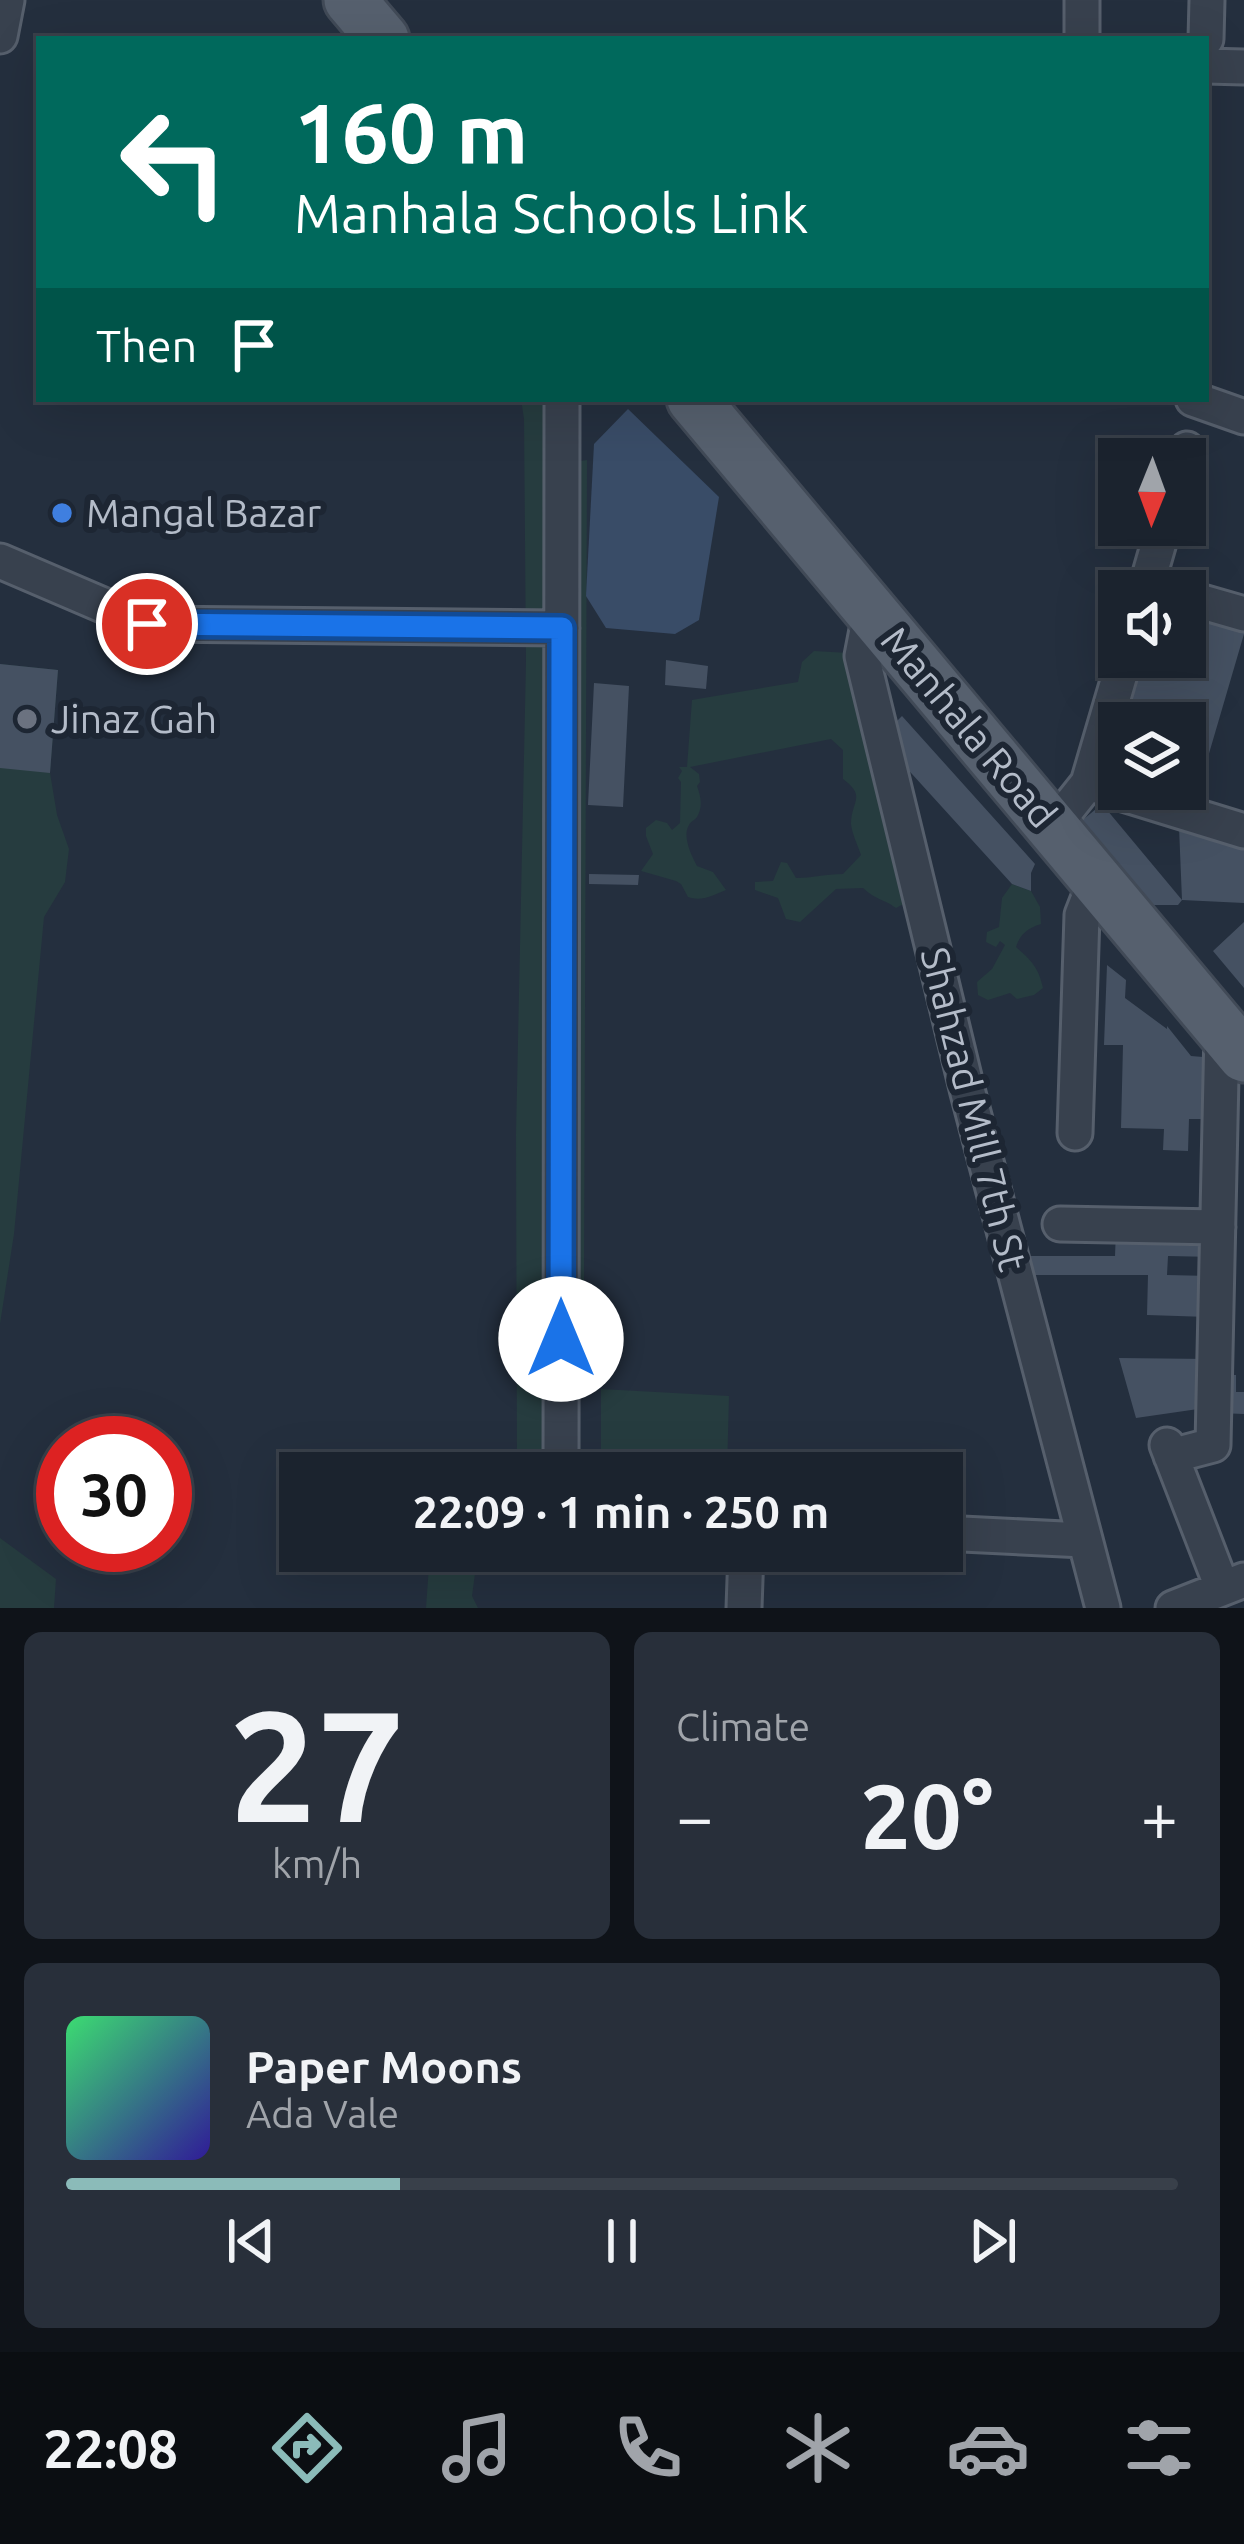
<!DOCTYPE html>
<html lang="en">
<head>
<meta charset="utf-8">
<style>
	body { margin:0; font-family:Ubuntu,sans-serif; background:#282f3a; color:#f1f3f6; height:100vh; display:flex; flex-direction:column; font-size:45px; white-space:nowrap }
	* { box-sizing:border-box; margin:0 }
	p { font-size:39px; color:#a0a4aa }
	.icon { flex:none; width:66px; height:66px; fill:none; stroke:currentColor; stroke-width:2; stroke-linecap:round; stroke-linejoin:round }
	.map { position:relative; height:1608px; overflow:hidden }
	.panel { display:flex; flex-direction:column; gap:24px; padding:24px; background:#0f1319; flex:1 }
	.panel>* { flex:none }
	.hud { position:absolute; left:36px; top:36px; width:1173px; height:366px; border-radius:0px; box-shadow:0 12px 48px #0002,0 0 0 3px #39404a; background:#00695c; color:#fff; overflow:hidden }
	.needle { width:78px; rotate:181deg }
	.tools { position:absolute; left:1098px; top:438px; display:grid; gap:24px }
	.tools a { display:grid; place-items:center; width:108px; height:108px; border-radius:0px; background:#1b232e; box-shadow:0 12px 48px #0002,0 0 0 3px #39404a; font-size:60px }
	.speed { position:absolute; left:36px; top:1416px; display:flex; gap:24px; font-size:60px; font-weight:700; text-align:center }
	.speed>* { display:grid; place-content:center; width:156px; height:156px; border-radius:50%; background:#1b232e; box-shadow:0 12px 48px #0002,0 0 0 3px #39404a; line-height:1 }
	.speed .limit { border:18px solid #d22; background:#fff; color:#111 }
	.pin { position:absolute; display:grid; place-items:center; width:102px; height:102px; color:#fff; margin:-51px; border:6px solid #fff; border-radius:50%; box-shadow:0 3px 12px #0007 }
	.me { position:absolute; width:132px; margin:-66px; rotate:0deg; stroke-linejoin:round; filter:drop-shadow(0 0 9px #0008) }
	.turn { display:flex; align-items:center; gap:42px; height:252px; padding:0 60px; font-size:54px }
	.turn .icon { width:156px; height:156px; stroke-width:2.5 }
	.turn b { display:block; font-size:84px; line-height:102px }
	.then { display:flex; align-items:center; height:114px; padding:0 60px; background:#0003; gap:24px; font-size:45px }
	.big { font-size:90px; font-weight:700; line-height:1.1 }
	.panel .card { flex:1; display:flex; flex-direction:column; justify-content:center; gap:18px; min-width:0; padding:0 42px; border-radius:18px; background:#282f3a }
	.panel .dial { align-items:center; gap:0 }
	.dial b { font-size:156px; line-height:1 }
	.song { display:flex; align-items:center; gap:36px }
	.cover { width:144px; height:144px; border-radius:18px; background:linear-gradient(135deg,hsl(140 70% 55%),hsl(250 70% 35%)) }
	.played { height:12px; border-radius:6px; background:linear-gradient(90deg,#8bbbb9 30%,#39404a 30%) }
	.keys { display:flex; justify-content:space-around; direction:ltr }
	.heat { display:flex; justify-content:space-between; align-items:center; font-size:66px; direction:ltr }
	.panel .tiles { flex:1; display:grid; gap:24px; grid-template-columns:1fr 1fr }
	.card:last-child { grid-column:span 2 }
	.trip { position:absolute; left:279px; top:1452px; width:684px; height:120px; border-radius:0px; background:#1b232e; box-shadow:0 12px 48px #0002,0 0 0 3px #39404a; font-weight:700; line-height:120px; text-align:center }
	.tabs { display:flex; height:192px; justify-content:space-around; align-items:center; background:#0b0e12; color:#a0a4aa }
	.tabs .icon { width:84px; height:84px }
	.tabs .selected { color:#8bbbb9 }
	.tabs b { font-size:54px; color:#f1f3f6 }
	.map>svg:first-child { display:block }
	.green { fill:#263c3f }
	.water { fill:#394c67 }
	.building { fill:#455162 }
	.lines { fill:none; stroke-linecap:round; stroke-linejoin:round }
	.street-casing { stroke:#565f6c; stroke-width:39 }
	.primary-casing { stroke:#414a57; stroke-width:57 }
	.street { stroke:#38414e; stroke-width:33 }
	.primary { stroke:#56606e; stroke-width:51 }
	.route-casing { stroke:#114b97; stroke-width:30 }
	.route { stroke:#1a73e8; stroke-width:21 }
	.shop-dot { fill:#3f7fe0; stroke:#1d2633; stroke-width:4.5 }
	.worship-dot { fill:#6b7280; stroke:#1d2633; stroke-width:4.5 }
	.labels { text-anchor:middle; stroke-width:12; stroke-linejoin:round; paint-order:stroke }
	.poi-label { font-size:39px; fill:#b4bcc9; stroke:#1d2633; text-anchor:start }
	.street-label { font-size:39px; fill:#b4bcc9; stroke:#1d2633 }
</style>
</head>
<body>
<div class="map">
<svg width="1244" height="1608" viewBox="0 0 1244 1608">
	<rect width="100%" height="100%" fill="#242f3e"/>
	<path class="green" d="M 521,399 L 544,399 L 545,1473 L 517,1473 L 516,1135 L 526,661 L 524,419 Z
		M 587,460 L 584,1287 L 593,1304 L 590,1394 L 573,1395 L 573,462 Z
		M 814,651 L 849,653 L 913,899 L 896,908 C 884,899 876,900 863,888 L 836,889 L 800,922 L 786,919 L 778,898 L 755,890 L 755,882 L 773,881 L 781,862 L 787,863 L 796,878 C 812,878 826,874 843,874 L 861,855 C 858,846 852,834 851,824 C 851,801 867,797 843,779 L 843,750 L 831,739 L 690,767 L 699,774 L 700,782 L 697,786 C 701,797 703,807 697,817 C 695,820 691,821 689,825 C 682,836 691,855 697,866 L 713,872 L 726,890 C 713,895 702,902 688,897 L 681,884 L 676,881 L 641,871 L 653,854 L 646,836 L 646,828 L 656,820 L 667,823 L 672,830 L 680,823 L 681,782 L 678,778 L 682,771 L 679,767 L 687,767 L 692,700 L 798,682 L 802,662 Z
		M 0,664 L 58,670 L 50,773 L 57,815 L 69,849 L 65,882 L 44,917 L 14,1234 L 0,1324 Z
		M 1012,884 L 1031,891 L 1040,907 L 1041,924 C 1028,928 1020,934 1016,947 C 1031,960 1039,968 1043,988 L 1034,995 L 1017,999 L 1010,993 L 988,1000 L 978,995 L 977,982 L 992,969 L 1005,945 L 1000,941 L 996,947 L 986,942 L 987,932 L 999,927 L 1002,898 Z
		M 601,1389 L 729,1396 L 727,1473 L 601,1473 Z
		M 0,1538 L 56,1579 L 54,1608 L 0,1608 Z
		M 430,1551 L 478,1551 L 472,1596 L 478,1608 L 426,1608 Z"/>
	<path class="water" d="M 628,409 L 719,497 L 699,620 L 675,634 L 606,628 L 586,596 L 594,444 Z"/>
	<path class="building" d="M 1185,606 L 1244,625 L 1244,634 L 1196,798 L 1169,790 L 1185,789 L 1185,723 L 1119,723 L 1119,776 L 1103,771 L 1138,657 L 1185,657 Z
		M 666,660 L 708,666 L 706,689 L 665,685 Z
		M 0,664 L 58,670 L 50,773 L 0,768 Z
		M 594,683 L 629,686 L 623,807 L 588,805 Z
		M 902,716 L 1035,864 L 1031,873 L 1031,891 L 1012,884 L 902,763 L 885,733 Z
		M 1102,804 L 1182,900 L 1179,827 L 1244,845 L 1244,903 L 1182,900 L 1178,905 L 1142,905 L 1073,828 Z
		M 589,874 L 639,875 L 638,885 L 589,884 Z
		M 1244,922 L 1244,988 L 1213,951 Z
		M 1107,965 L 1126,980 L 1125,998 L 1167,1029 L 1167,1026 L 1191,1056 L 1203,1057 L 1202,1119 L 1189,1119 L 1188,1151 L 1163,1150 L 1164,1129 L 1121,1128 L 1123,1045 L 1104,1045 Z
		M 1116,1230 L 1215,1234 L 1214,1257 L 1168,1256 L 1167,1275 L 1210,1276 L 1208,1317 L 1147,1315 L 1148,1275 L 1027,1275 L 1023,1256 L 1115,1256 Z
		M 1119,1358 L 1208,1359 L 1205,1408 L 1136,1418 Z
		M 1221,1375 L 1236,1375 L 1236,1392 L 1244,1392 L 1244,1414 L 1219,1413 Z"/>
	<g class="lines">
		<g class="street-casing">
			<path id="street" d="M 0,36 L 7,0
				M 1082,39 L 1082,0
				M 1206,39 L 1207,0
				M 1206,66 L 1244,67
				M 1193,399 L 1244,417
				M 1184,459 L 1187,449
				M 0,561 L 147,624 L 562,628
				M 1145,591 L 1164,525
				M 1185,597 L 1244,614
				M 871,609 L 862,656 L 968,1093 L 1103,1608
				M 1088,783 L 1125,657
				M 1053,827 L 1088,783 L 1244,831
				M 1075,1133 L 1082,915 L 1096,879
				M 1060,1224 L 1218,1227
				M 1167,1445 L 1222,1587
				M 1171,1456 L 1213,1445 L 1222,1030
				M 561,1473 L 562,399
				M 942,1533 L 1084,1540
				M 744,1608 L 746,1551
				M 1173,1608 L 1244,1580"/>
		</g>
		<g class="primary-casing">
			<path id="primary" d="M 350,0 L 383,39
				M 693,399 L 1244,1056"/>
		</g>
		<use href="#street" class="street"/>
		<use href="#primary" class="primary"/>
	</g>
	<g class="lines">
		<g class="route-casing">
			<path id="route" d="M 147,624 L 562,628 L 561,1339"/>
		</g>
		<use href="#route" class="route"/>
	</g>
	<circle class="shop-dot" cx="62" cy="513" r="12"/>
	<circle class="worship-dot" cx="27" cy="719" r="12"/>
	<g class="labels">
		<g class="poi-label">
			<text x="86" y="527">Mangal Bazar</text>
			<text x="51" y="733">Jinaz Gah</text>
		</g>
		<g class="street-label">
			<text transform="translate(969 727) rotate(50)" y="14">Manhala Road</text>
			<text transform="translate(974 1109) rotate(76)" y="14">Shahzad Mill 7th St</text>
		</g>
	</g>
</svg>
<div class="tools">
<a><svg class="needle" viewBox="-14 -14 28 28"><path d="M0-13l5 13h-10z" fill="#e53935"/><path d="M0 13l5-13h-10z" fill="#a0a4aa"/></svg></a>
<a><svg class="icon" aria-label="sound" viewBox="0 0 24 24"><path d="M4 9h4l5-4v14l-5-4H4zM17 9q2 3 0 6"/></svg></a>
<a><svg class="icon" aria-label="layers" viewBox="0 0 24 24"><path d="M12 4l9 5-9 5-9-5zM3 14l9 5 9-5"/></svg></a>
</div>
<div class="speed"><div class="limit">30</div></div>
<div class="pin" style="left:147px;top:624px;background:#d93025"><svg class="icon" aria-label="arrive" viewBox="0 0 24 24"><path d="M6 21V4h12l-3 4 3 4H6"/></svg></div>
<svg class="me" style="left:561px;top:1339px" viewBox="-20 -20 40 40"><circle r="19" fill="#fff"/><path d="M0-13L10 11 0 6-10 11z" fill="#1a73e8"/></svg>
<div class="trip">22:09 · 1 min · 250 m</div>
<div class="hud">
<div class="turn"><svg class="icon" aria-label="left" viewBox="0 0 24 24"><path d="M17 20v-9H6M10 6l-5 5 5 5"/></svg><div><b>160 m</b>Manhala Schools Link</div></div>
<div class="then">Then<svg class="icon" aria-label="arrive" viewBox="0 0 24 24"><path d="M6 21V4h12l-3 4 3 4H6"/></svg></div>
</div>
</div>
<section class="panel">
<div class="tiles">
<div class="card dial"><b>27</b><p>km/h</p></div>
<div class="card"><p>Climate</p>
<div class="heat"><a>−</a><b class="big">20°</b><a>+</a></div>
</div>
<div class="card">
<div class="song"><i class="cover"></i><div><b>Paper Moons</b><p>Ada Vale</p></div></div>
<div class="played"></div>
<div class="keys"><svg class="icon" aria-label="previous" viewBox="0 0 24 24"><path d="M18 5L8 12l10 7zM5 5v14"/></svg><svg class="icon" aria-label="pause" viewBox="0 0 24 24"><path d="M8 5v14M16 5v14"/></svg><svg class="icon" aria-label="next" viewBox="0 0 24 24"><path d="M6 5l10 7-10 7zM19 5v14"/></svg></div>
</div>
</div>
</section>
<nav class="tabs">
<b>22:08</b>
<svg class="icon selected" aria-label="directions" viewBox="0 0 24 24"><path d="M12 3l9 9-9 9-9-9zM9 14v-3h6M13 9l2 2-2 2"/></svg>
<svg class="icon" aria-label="music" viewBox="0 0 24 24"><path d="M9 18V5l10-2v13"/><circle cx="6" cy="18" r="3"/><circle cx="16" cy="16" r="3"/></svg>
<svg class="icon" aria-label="phone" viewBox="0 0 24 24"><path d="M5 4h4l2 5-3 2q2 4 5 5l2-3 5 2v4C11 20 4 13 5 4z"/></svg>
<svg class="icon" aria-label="climate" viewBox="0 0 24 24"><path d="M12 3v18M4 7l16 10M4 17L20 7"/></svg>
<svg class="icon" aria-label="car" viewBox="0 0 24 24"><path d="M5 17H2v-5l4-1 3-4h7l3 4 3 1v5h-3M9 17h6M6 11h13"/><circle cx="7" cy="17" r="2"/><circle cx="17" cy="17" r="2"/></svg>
<svg class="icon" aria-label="filters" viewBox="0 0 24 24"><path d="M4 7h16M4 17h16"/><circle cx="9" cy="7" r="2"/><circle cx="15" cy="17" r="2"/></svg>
</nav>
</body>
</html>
